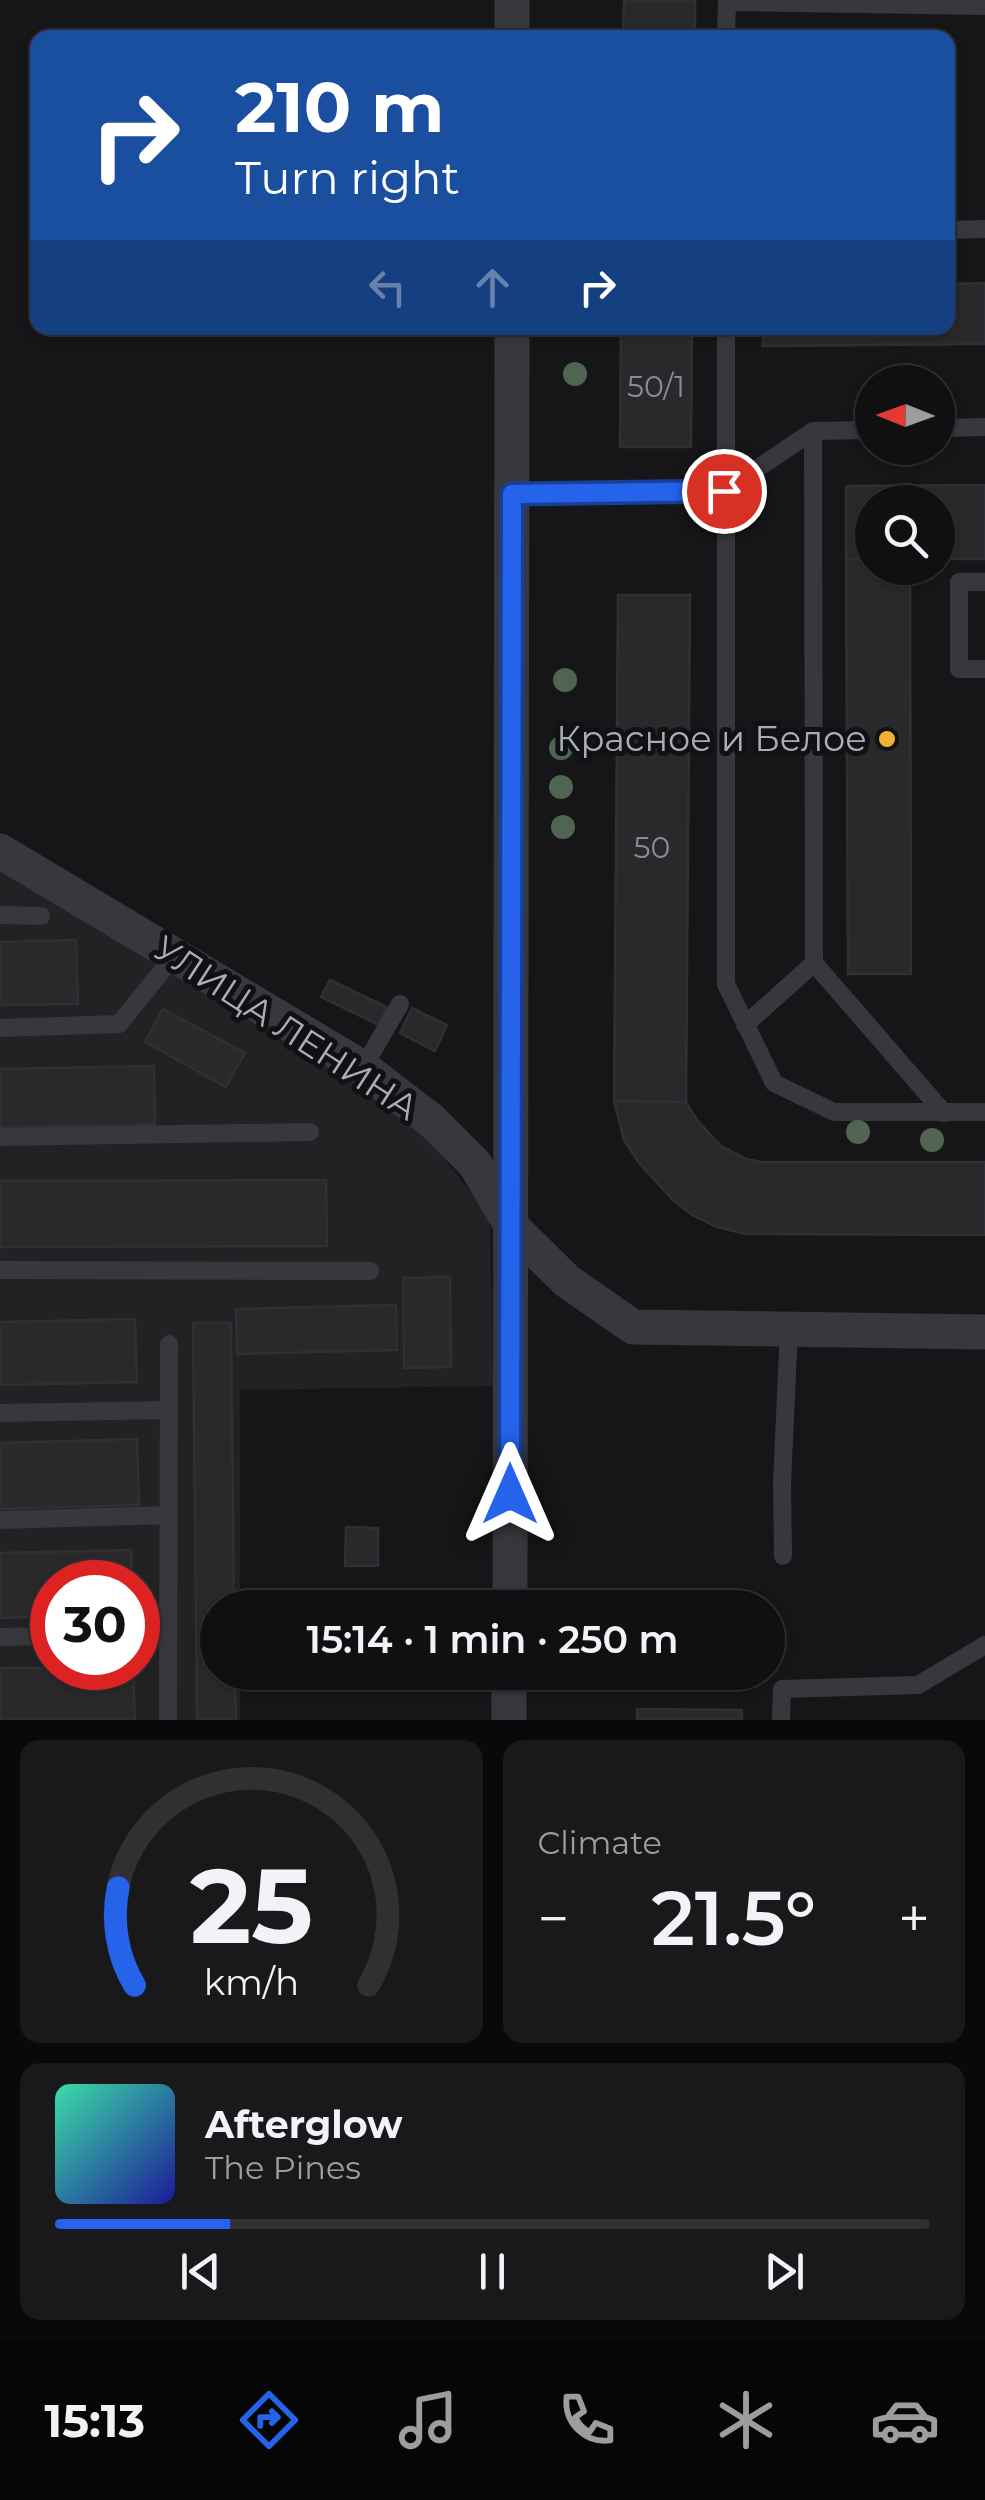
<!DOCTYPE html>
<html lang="en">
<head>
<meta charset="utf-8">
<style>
	body { margin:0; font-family:Montserrat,sans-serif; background:#19191b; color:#f1f3f6; height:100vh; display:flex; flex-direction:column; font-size:38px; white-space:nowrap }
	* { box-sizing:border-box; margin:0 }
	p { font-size:32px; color:#9c9d9f }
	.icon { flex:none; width:55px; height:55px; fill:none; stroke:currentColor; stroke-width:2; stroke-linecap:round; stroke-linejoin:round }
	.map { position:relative; height:1720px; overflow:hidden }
	.drawer { display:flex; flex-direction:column; gap:20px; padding:20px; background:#09090a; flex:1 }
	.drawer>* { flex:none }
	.top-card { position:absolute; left:30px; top:30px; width:925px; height:305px; border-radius:20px; box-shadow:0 2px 8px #0004,0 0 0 2px #303032; background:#1a4fa0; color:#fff; overflow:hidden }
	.needle { width:65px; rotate:271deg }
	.controls { position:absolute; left:855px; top:365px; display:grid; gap:20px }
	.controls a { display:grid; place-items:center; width:100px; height:100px; border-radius:50%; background:#101012; box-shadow:0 2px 8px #0004,0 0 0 2px #303032; font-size:50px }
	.speed { position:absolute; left:30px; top:1560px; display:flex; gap:20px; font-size:50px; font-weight:700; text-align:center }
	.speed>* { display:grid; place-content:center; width:130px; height:130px; border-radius:50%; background:#101012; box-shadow:0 2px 8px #0004,0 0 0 2px #303032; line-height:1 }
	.speed .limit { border:15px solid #d22; background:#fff; color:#111 }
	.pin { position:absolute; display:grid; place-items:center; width:85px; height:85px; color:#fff; margin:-42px; border:5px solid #fff; border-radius:50%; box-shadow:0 2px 10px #0007 }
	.me { position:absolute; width:110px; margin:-55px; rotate:0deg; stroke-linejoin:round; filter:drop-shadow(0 0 8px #0008) }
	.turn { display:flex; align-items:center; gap:35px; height:210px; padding:0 40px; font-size:45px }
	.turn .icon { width:130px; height:130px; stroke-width:2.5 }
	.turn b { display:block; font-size:70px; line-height:85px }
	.lanes { display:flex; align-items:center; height:95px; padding:0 40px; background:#0003; justify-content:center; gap:50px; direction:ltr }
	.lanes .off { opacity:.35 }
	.big { font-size:75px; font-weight:600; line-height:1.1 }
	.drawer .card { flex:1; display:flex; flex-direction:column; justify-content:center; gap:15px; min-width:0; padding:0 35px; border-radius:20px; background:#19191b }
	.drawer .dial { align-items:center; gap:0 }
	.dial svg { height:260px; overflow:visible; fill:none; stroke:#303032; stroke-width:7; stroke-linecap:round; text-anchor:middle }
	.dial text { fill:#f1f3f6; stroke:none }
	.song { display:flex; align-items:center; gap:30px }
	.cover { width:120px; height:120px; border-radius:15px; background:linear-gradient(135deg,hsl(160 70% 55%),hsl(240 70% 35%)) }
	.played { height:10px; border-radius:5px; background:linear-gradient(90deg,#2563eb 20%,#303032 20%) }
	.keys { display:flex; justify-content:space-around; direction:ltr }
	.heat { display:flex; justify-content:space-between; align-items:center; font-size:55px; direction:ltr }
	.drawer .tiles { flex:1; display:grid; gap:20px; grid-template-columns:1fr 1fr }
	.card:last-child { grid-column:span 2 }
	.trip { position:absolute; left:200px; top:1590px; width:585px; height:100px; border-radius:50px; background:#101012; box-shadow:0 2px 8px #0004,0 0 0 2px #303032; font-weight:600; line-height:100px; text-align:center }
	.dock { display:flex; height:160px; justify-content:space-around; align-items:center; background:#060607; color:#9c9d9f }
	.dock .icon { width:70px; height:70px }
	.dock .selected { color:#2563eb }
	.dock b { font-size:45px; color:#f1f3f6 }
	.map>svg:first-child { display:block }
	.built { fill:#222225; fill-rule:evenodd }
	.building { fill:#29292c; stroke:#303034; stroke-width:2.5 }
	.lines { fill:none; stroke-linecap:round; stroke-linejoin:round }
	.lane { stroke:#37383d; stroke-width:18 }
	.street { stroke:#37383d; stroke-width:35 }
	.tree { fill:#506452 }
	.route-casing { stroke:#184099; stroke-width:25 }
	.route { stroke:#2563eb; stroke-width:18 }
	.poi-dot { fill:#f2b134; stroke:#111113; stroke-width:4 }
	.labels { text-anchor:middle; stroke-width:10; stroke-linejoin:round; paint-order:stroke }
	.number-label { font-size:30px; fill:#888b94 }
	.poi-label { font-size:35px; fill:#a8adb8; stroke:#111113; text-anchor:end }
	.street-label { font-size:35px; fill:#a8adb8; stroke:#111113 }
</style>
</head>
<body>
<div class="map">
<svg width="985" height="1720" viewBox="0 0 985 1720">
	<rect width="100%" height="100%" fill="#161618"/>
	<path class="built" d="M 0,857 L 400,1101 L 490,1218 L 493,1386 L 240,1390 L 240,1607 L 218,1608 L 218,1672 L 240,1673 L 240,1720 L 0,1720 ZM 52,1582 L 138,1582 L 138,1668 L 52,1668 Z"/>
	<path class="building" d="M 624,0 L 695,0 L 695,38 L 623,38 Z
		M 985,283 L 985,344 L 763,346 L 763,328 L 948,328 L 948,284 Z
		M 621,328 L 692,328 L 691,447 L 620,447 Z
		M 985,485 L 985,559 L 938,559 L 938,502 L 872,502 L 872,559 L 846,559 L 846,486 Z
		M 846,559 L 872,559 L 872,568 L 910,568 L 911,974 L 848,974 Z
		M 618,595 L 690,595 L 686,1102 L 614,1101 Z
		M 76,940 L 78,1004 L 0,1005 L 0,942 Z
		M 330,980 L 387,1007 L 379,1025 L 321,997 Z
		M 412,1008 L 447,1025 L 435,1051 L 400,1033 Z
		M 163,1009 L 245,1053 L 226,1087 L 145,1042 Z
		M 154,1066 L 155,1124 L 0,1127 L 0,1069 Z
		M 614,1101 L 686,1102 L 697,1120 L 721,1146 L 747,1159 L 760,1162 L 985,1162 L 985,1235 L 746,1234 L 717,1227 L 692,1215 L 673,1200 L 639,1163 L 624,1140 Z
		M 326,1180 L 327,1246 L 0,1247 L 0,1181 Z
		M 450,1277 L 451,1367 L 404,1368 L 403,1278 Z
		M 396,1305 L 397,1350 L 237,1354 L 236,1309 Z
		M 135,1319 L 137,1382 L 0,1385 L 0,1322 Z
		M 193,1323 L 231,1323 L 234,1608 L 218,1608 L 218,1672 L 235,1672 L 236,1720 L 197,1720 Z
		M 137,1439 L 139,1505 L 0,1509 L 0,1443 Z
		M 346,1527 L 378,1528 L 378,1566 L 345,1566 Z
		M 131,1550 L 132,1582 L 52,1582 L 52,1616 L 0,1618 L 0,1553 Z
		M 0,1668 L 133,1668 L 135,1720 L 0,1720 Z
		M 637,1709 L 742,1710 L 742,1720 L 637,1720 Z"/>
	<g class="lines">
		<path class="lane" d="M 727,2 L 985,6
			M 726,38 L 727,0
			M 948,230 L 985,229
			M 726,328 L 726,984 L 774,1083 L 834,1112 L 985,1112
			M 938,428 L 985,427
			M 813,431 L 814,963 L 944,1113
			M 512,494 L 724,491 L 813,431 L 872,430
			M 985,582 L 959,582 L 959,669 L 985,669
			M 0,915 L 41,916
			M 745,1025 L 814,963
			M 0,1028 L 119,1024 L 175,955
			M 363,1068 L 400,1004
			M 0,1137 L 310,1132
			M 0,1270 L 370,1271
			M 0,1413 L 169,1410
			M 0,1520 L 169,1515
			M 783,1556 L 782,1483 L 789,1329
			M 138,1635 L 168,1634
			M 0,1637 L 52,1636
			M 168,1720 L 169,1344
			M 781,1720 L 782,1689 L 918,1685 L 985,1645"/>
		<path class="street" d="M 512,0 L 512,38
			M 0,851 L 363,1068 L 432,1121 L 475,1164 L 512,1227 L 567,1281 L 633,1327 L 985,1332
			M 510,1608 L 512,328
			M 509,1720 L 509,1672"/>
	</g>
	<g class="tree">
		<circle cx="575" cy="374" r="12"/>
		<circle cx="565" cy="680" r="12"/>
		<circle cx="561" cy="748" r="12"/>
		<circle cx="561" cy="787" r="12"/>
		<circle cx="563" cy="827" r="12"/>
		<circle cx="858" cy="1132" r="12"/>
		<circle cx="932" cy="1140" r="12"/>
	</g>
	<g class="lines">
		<g class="route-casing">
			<path id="route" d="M 510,1494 L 512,494 L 724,491"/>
		</g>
		<use href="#route" class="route"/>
	</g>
	<circle class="poi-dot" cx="887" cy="739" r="10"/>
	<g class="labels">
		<g class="number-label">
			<text x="656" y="397">50/1</text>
			<text x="652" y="858">50</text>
		</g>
		<g class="poi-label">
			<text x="867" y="751">Красное и Белое</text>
		</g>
		<g class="street-label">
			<text transform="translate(286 1028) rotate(33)" y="12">УЛИЦА ЛЕНИНА</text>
		</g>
	</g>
</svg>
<div class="controls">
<a><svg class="needle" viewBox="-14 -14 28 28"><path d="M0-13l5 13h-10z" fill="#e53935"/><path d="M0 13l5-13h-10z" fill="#9c9d9f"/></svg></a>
<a><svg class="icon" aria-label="search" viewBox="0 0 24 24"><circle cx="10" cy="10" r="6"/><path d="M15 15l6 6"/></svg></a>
</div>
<div class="speed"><div class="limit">30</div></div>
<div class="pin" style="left:724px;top:491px;background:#d93025"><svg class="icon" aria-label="arrive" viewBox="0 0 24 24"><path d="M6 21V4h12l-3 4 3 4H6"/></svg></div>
<svg class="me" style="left:510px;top:1494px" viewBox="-20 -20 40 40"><path d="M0-17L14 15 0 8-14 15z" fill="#2563eb" stroke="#fff" stroke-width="4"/></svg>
<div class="trip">15:14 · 1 min · 250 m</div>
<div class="top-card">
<div class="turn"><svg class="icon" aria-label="right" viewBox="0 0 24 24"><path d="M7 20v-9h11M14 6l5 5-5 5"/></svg><div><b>210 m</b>Turn right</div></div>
<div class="lanes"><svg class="icon off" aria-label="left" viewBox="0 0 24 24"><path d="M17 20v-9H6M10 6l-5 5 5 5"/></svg><svg class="icon off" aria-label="ahead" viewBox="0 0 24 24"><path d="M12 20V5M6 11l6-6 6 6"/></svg><svg class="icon" aria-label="right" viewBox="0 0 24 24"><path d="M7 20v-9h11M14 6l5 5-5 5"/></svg></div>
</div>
</div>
<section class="drawer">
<div class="tiles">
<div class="card dial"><svg viewBox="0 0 100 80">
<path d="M14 69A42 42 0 1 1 86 69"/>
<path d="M14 69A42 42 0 0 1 9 39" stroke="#2563eb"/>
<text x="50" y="56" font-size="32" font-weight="700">25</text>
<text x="50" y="72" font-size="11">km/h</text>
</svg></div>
<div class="card"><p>Climate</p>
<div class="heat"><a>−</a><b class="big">21.5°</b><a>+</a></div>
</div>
<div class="card">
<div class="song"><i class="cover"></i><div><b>Afterglow</b><p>The Pines</p></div></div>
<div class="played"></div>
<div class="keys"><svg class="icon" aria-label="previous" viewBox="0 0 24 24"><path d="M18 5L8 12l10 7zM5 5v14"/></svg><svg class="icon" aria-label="pause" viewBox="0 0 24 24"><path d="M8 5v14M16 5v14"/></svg><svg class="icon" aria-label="next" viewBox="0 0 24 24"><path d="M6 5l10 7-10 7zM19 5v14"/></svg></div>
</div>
</div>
</section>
<nav class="dock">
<b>15:13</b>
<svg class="icon selected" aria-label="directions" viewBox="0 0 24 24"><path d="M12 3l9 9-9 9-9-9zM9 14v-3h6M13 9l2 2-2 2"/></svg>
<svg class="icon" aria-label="music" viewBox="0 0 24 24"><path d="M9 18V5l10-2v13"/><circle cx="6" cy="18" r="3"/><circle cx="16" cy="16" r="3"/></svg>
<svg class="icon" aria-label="phone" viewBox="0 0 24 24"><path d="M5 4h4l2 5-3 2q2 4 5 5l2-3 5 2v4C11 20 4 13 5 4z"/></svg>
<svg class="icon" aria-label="climate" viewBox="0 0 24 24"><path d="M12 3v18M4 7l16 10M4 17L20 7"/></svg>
<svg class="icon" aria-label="car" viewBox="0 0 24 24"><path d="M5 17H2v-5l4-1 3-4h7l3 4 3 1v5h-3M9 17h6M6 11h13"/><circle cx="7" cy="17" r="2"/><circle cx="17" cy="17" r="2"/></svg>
</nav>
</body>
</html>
